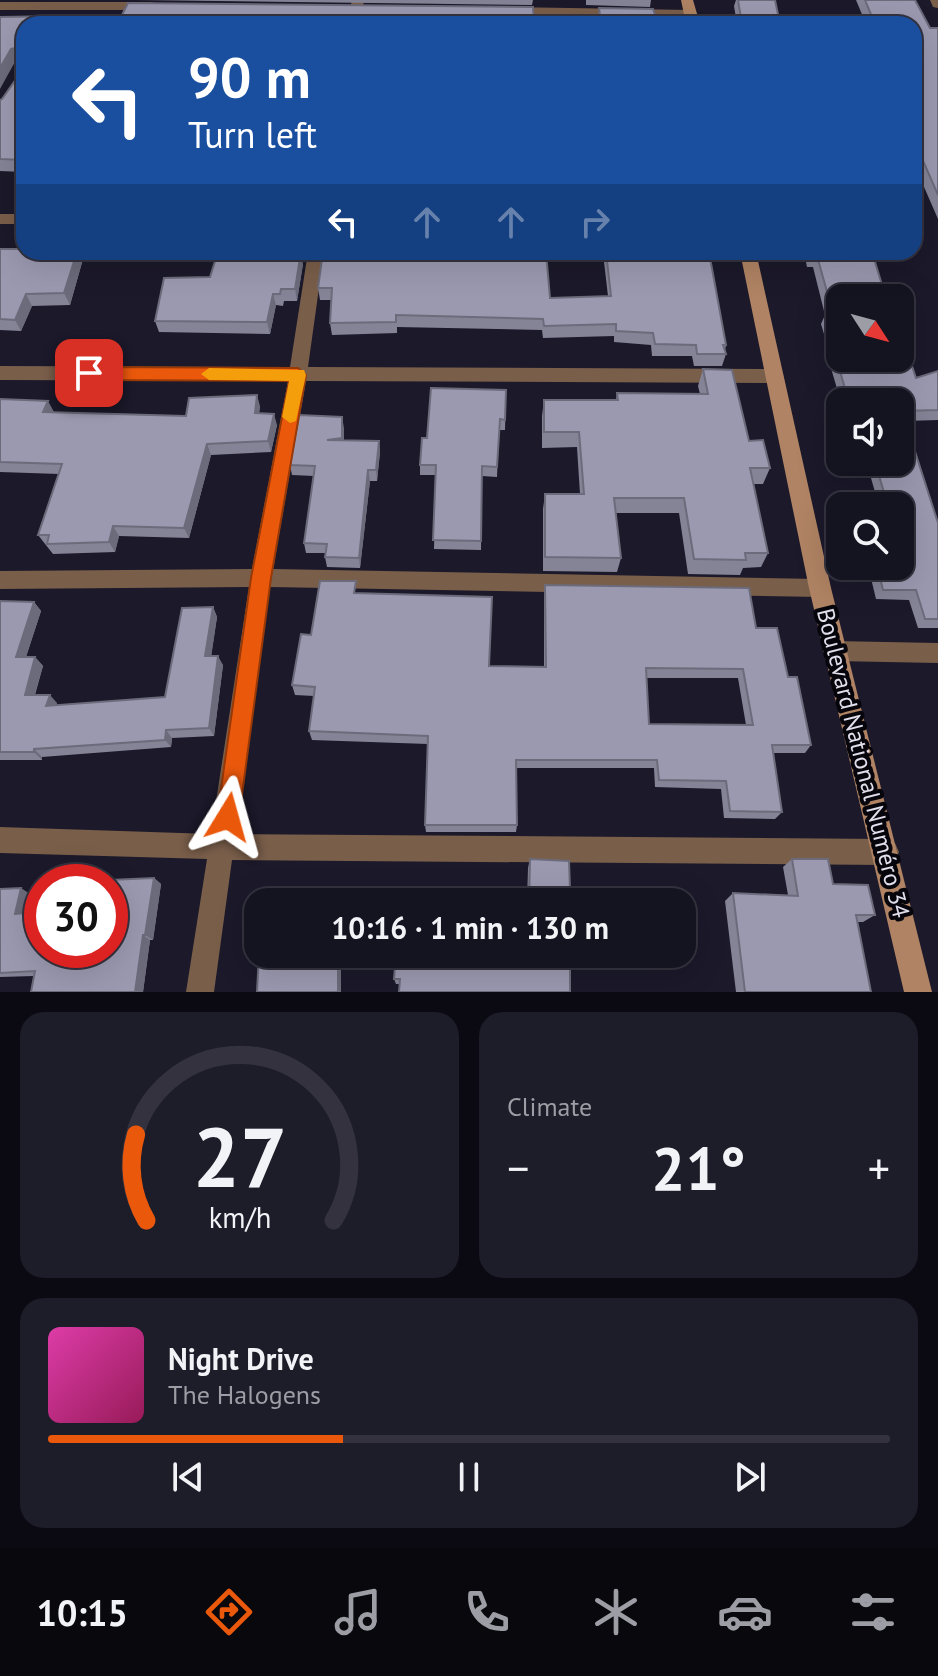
<!DOCTYPE html>
<html lang="en">
<head>
<meta charset="utf-8">
<style>
	body { margin:0; font-family:"PT Sans",sans-serif; background:#1d1c29; color:#f1f3f6; height:100vh; display:flex; flex-direction:column; font-size:30px; white-space:nowrap }
	* { box-sizing:border-box; margin:0 }
	p { font-size:26px; color:#9d9ea5 }
	.icon { flex:none; width:44px; height:44px; fill:none; stroke:currentColor; stroke-width:2; stroke-linecap:round; stroke-linejoin:round }
	.map { position:relative; height:992px; overflow:hidden }
	.drawer { display:flex; flex-direction:column; gap:20px; padding:20px; background:#0b0a12; flex:1 }
	.drawer>* { flex:none }
	.guide { position:absolute; left:16px; top:16px; width:906px; height:244px; border-radius:24px; box-shadow:0 8px 32px #0002,0 0 0 2px #33323e; background:#1a4fa0; color:#fff; overflow:hidden }
	.needle { width:52px; rotate:126deg }
	.tools { position:absolute; left:826px; top:284px; display:grid; gap:16px }
	.tools a { display:grid; place-items:center; width:88px; height:88px; border-radius:16px; background:#141320; box-shadow:0 8px 32px #0002,0 0 0 2px #33323e; font-size:40px }
	.speed { position:absolute; left:24px; top:864px; display:flex; gap:16px; font-size:40px; font-weight:700; text-align:center }
	.speed>* { display:grid; place-content:center; width:104px; height:104px; border-radius:50%; background:#141320; box-shadow:0 8px 32px #0002,0 0 0 2px #33323e; line-height:1 }
	.speed .limit { border:12px solid #d22; background:#fff; color:#111 }
	.pin { position:absolute; display:grid; place-items:center; width:68px; height:68px; color:#fff; margin:-34px; border-radius:16px; box-shadow:0 4px 12px #0006 }
	.me { position:absolute; width:88px; margin:-44px; rotate:8deg; stroke-linejoin:round; filter:drop-shadow(0 0 6px #0008) }
	.turn { display:flex; align-items:center; gap:28px; height:168px; padding:0 40px; font-size:36px }
	.turn .icon { width:104px; height:104px; stroke-width:2.5 }
	.turn b { display:block; font-size:56px; line-height:68px }
	.lanes { display:flex; align-items:center; height:76px; padding:0 40px; background:#0003; justify-content:center; gap:40px; direction:ltr }
	.lanes .off { opacity:.35 }
	.big { font-size:60px; font-weight:700; line-height:1.1 }
	.drawer .card { flex:1; display:flex; flex-direction:column; justify-content:center; gap:12px; min-width:0; padding:0 28px; border-radius:24px; background:#1d1c29 }
	.drawer .dial { align-items:center; gap:0 }
	.dial svg { height:208px; overflow:visible; fill:none; stroke:#33323e; stroke-width:7; stroke-linecap:round; text-anchor:middle }
	.dial text { fill:#f1f3f6; stroke:none }
	.song { display:flex; align-items:center; gap:24px }
	.cover { width:96px; height:96px; border-radius:12px; background:linear-gradient(135deg,hsl(320 70% 55%),hsl(330 70% 35%)) }
	.played { height:8px; border-radius:4px; background:linear-gradient(90deg,#ea580c 35%,#33323e 35%) }
	.keys { display:flex; justify-content:space-around; direction:ltr }
	.heat { display:flex; justify-content:space-between; align-items:center; font-size:44px; direction:ltr }
	.drawer .tiles { flex:1; display:grid; gap:20px; grid-template-columns:1fr 1fr }
	.card:last-child { grid-column:span 2 }
	.trip { position:absolute; left:244px; top:888px; width:452px; height:80px; border-radius:24px; background:#141320; box-shadow:0 8px 32px #0002,0 0 0 2px #33323e; font-weight:700; line-height:80px; text-align:center }
	.dock { display:flex; height:128px; justify-content:space-around; align-items:center; background:#08080d; color:#9d9ea5 }
	.dock .icon { width:56px; height:56px }
	.dock .on { color:#ea580c }
	.dock b { font-size:36px; color:#f1f3f6 }
	.map>svg:first-child { display:block }
	.lines { fill:none; stroke-linecap:round; stroke-linejoin:round }
	.street { fill:#795e4a; fill-rule:evenodd }
	.secondary { fill:#af8363; fill-rule:evenodd }
	.wall { fill:#858497; fill-rule:evenodd }
	.shaded-wall { fill:#6c6b7b }
	.building { fill:#9b99b0; stroke:#6c6b7b; stroke-width:2; fill-rule:evenodd }
	.route { fill:#ea580c; stroke:#983908; stroke-width:2 }
	.slow { fill:#f59e0b }
	.labels { text-anchor:middle; stroke-width:8; stroke-linejoin:round; paint-order:stroke }
	.street-label { font-size:24px; fill:#e0dfeb; stroke:#06050c }
</style>
</head>
<body>
<div class="map">
<svg width="938" height="992" viewBox="0 0 938 992">
	<rect width="100%" height="100%" fill="#1b192a"/>
	<g class="lines">
		<path class="street" d="M 352,0 L 364,0 L 361,24 L 347,24 Z
			M 930,0 L 938,0 L 938,8 L 933,7 Z
			M 0,2 L 152,2 L 158,6 L 152,10 L 0,10 Z
			M 508,7 L 691,10 L 697,14 L 691,18 L 503,14 L 503,8 Z
			M 0,214 L 24,214 L 24,224 L 0,224 Z
			M 308,252 L 324,252 L 308,367 L 775,369 L 784,376 L 775,383 L 306,381 L 273,569 L 820,579 L 828,581 L 831,588 L 828,595 L 820,597 L 270,587 L 236,834 L 886,839 L 895,843 L 899,852 L 895,861 L 886,865 L 232,860 L 214,992 L 186,992 L 207,859 L 0,853 L 0,827 L 211,834 L 249,587 L 0,589 L 0,571 L 252,569 L 288,381 L 0,380 L 0,366 L 290,367 Z
			M 834,641 L 938,643 L 938,663 L 834,661 L 826,658 L 823,651 L 826,644 Z"/>
		<path class="secondary" d="M 681,0 L 693,0 L 700,24 L 686,24 Z
			M 740,252 L 756,252 L 831,588 L 932,992 L 904,992 L 809,588 Z"/>
	</g>
	<path class="wall" d="M 137,0 L 533,0 L 532,5 Z
		M 586,0 L 651,0 L 650,7 L 586,5 Z
		M 736,0 L 775,0 L 780,24 L 737,24 L 734,6 Z
		M 856,0 L 915,0 L 930,28 L 938,28 L 938,219 L 914,164 L 914,24 L 866,24 Z
		M 533,7 L 24,24 L 24,172 L 0,171 L 0,100 L 2,99 L 16,79 L 19,60 L 16,60 L 0,17 Z
		M 599,8 L 658,23 L 665,24 L 598,24 Z
		M 0,249 L 83,259 L 70,305 L 32,306 L 21,331 L 0,330 Z
		M 323,252 L 709,252 L 726,345 L 725,350 L 726,354 L 722,366 L 694,366 L 692,356 L 652,356 L 651,345 L 614,342 L 614,336 L 543,338 L 542,330 L 397,327 L 397,333 L 332,335 L 330,323 L 331,300 L 320,300 L 318,288 ZM 546,252 L 603,253 L 608,296 L 550,298 Z
		M 804,252 L 872,252 L 840,298 L 916,378 L 938,371 L 938,420 L 905,421 L 938,523 L 938,628 L 918,628 L 909,600 L 876,599 L 868,566 L 900,566 L 900,506 L 879,506 L 867,464 L 848,463 L 848,462 L 900,462 L 900,402 L 841,402 L 825,348 L 827,344 L 821,324 L 825,315 L 813,267 L 807,267 Z
		M 303,264 L 297,301 L 284,301 L 283,306 L 276,305 L 270,334 L 159,332 L 155,321 L 210,277 Z
		M 703,369 L 749,441 L 770,468 L 763,484 L 753,484 L 768,553 L 761,567 L 743,568 L 740,575 L 688,574 L 679,513 L 616,513 L 621,558 L 617,572 L 543,571 L 543,509 L 545,494 L 580,494 L 577,447 L 542,448 L 542,416 L 544,400 L 616,400 L 617,393 L 700,394 L 698,386 Z
		M 506,390 L 505,430 L 499,430 L 497,477 L 482,476 L 481,550 L 434,549 L 436,475 L 420,475 L 420,465 Z
		M 0,399 L 54,412 L 186,416 L 260,406 L 259,413 L 277,425 L 271,452 L 211,455 L 189,538 L 119,536 L 115,552 L 53,554 L 38,535 L 59,474 L 0,472 Z
		M 344,428 L 344,441 L 379,441 L 380,452 L 377,481 L 370,481 L 360,568 L 327,567 L 325,557 L 325,553 L 306,553 L 304,543 L 314,476 L 292,475 L 290,465 Z
		M 545,585 L 756,628 L 788,677 L 811,745 L 805,753 L 773,753 L 782,812 L 775,819 L 724,818 L 721,789 L 655,787 L 654,768 L 516,768 L 517,825 L 516,832 L 426,832 L 425,825 L 428,744 L 312,740 L 309,731 L 314,696 L 295,695 L 292,685 L 311,635 L 358,593 L 489,666 L 544,667 L 544,595 ZM 646,678 L 738,678 L 746,725 L 649,724 Z
		M 0,601 L 34,602 L 41,611 L 26,657 L 35,657 L 43,666 L 35,695 L 57,703 L 56,705 L 165,697 L 213,607 L 217,617 L 211,656 L 223,665 L 214,736 L 172,738 L 171,747 L 42,757 L 42,760 L 0,760 Z
		M 530,859 L 570,889 L 644,902 L 527,902 L 528,868 Z
		M 792,859 L 833,884 L 875,915 L 863,922 L 857,922 L 871,992 L 736,992 L 725,901 L 733,893 L 788,895 L 783,867 Z
		M 154,878 L 161,884 L 153,940 L 150,940 L 143,992 L 31,992 L 34,976 L 0,977 L 0,889 L 30,894 L 26,913 L 42,950 Z
		M 396,954 L 646,954 L 641,960 L 570,956 L 400,984 L 396,984 L 394,979 Z"/>
	<path class="shaded-wall" d="M 21,47 L 24,59 L 16,60 L 0,89 L 0,68 L 11,49 Z
		M 77,252 L 80,252 L 83,259 L 70,305 L 64,293 Z
		M 301,252 L 303,264 L 297,301 L 295,289 Z
		M 26,294 L 32,306 L 21,331 L 15,320 Z
		M 273,294 L 276,305 L 270,334 L 267,322 Z
		M 257,395 L 260,406 L 258,424 L 255,413 Z
		M 48,401 L 54,412 L 43,412 Z
		M 274,414 L 277,425 L 271,452 L 268,441 Z
		M 342,417 L 344,428 L 344,448 L 327,440 Z
		M 379,441 L 380,452 L 377,481 L 376,470 Z
		M 207,444 L 211,455 L 189,538 L 184,528 Z
		M 368,470 L 370,481 L 360,568 L 359,558 Z
		M 113,526 L 119,536 L 115,552 L 109,542 Z
		M 34,602 L 41,611 L 23,666 L 16,657 Z
		M 213,607 L 217,617 L 210,665 L 205,656 Z
		M 218,656 L 223,665 L 214,736 L 209,728 Z
		M 35,657 L 43,666 L 32,703 L 25,695 Z
		M 50,695 L 57,703 L 54,714 L 46,706 Z
		M 166,730 L 172,738 L 171,747 L 165,740 Z
		M 34,749 L 42,757 L 42,760 L 34,752 Z
		M 154,878 L 161,884 L 153,940 L 145,935 Z
		M 21,888 L 30,894 L 25,919 L 15,914 Z
		M 143,935 L 150,940 L 143,992 L 135,992 Z
		M 338,954 L 341,954 L 341,992 L 338,992 Z"/>
	<path class="building" d="M 738,0 L 775,0 L 780,24 L 742,24 Z
		M 865,0 L 915,0 L 930,28 L 938,28 L 938,195 L 914,140 L 914,24 L 875,24 Z
		M 128,3 L 533,7 L 534,24 L 24,24 L 24,160 L 0,159 L 0,100 L 2,99 L 16,79 L 21,47 L 11,49 L 0,68 L 0,17 L 122,15 Z
		M 599,8 L 653,9 L 658,23 L 665,24 L 601,24 Z
		M 0,249 L 24,249 L 24,252 L 77,252 L 64,293 L 26,294 L 15,320 L 0,319 Z
		M 218,252 L 301,252 L 295,289 L 281,289 L 280,294 L 273,294 L 267,322 L 155,321 L 164,278 L 210,277 Z
		M 323,252 L 546,252 L 550,298 L 611,296 L 606,252 L 709,252 L 726,345 L 723,345 L 726,354 L 697,354 L 696,345 L 655,344 L 653,333 L 616,331 L 616,324 L 544,326 L 543,319 L 396,315 L 396,322 L 330,323 L 332,288 L 318,288 Z
		M 811,252 L 872,252 L 886,298 L 840,298 L 840,358 L 900,358 L 900,336 L 902,336 L 916,378 L 938,371 L 938,410 L 902,411 L 938,523 L 938,619 L 925,619 L 916,590 L 883,590 L 877,566 L 900,566 L 900,506 L 888,506 L 875,462 L 900,462 L 900,402 L 849,402 L 830,337 L 833,337 L 826,313 L 833,313 L 817,256 L 811,256 Z
		M 703,369 L 732,370 L 749,441 L 763,440 L 770,468 L 750,468 L 768,553 L 745,553 L 746,560 L 694,559 L 684,498 L 614,498 L 621,558 L 545,557 L 545,494 L 584,494 L 579,432 L 544,432 L 544,400 L 618,400 L 617,393 L 708,394 Z
		M 431,388 L 506,390 L 505,420 L 500,419 L 497,467 L 482,466 L 481,541 L 433,540 L 436,465 L 420,465 L 422,438 L 427,438 Z
		M 257,395 L 255,413 L 274,414 L 268,441 L 207,444 L 184,528 L 113,526 L 109,542 L 47,544 L 49,535 L 38,535 L 62,464 L 0,462 L 0,399 L 48,401 L 43,412 L 186,416 L 189,398 Z
		M 299,415 L 342,417 L 342,438 L 327,440 L 379,441 L 376,470 L 368,470 L 359,558 L 325,557 L 327,544 L 304,543 L 315,466 L 290,465 Z
		M 320,581 L 356,581 L 354,593 L 492,597 L 489,666 L 546,667 L 545,585 L 749,588 L 756,628 L 777,628 L 788,677 L 797,677 L 811,745 L 772,745 L 782,812 L 730,811 L 726,781 L 659,780 L 657,760 L 516,760 L 517,825 L 425,825 L 428,736 L 309,731 L 315,687 L 292,685 L 301,634 L 311,635 ZM 646,668 L 743,669 L 753,725 L 649,724 Z
		M 0,601 L 34,602 L 16,657 L 35,657 L 25,695 L 50,695 L 46,706 L 165,697 L 182,608 L 213,607 L 205,656 L 218,656 L 209,728 L 166,730 L 165,740 L 34,749 L 34,752 L 0,752 Z
		M 530,859 L 569,861 L 570,889 L 644,894 L 644,902 L 529,902 Z
		M 792,859 L 828,859 L 833,884 L 868,885 L 875,915 L 856,915 L 871,992 L 745,992 L 733,893 L 798,896 Z
		M 154,878 L 145,935 L 143,935 L 135,992 L 31,992 L 35,971 L 0,973 L 0,889 L 21,888 L 15,914 L 42,912 L 42,950 L 110,950 L 110,882 L 86,881 Z
		M 259,954 L 338,954 L 338,992 L 257,992 Z
		M 396,954 L 570,954 L 570,992 L 399,992 L 400,979 L 394,979 Z"/>
	<path class="route" d="M 89,367 L 298,368 L 306,375 L 271,578 L 239,817 L 236,825 L 228,828 L 220,825 L 217,817 L 251,578 L 289,381 L 89,380 L 81,373 Z"/>
	<path class="slow" d="M 209,368 L 304,370 L 306,375 L 296,421 L 290,423 L 282,417 L 289,381 L 209,380 L 201,374 Z"/>
	<g class="labels">
		<g class="street-label">
			<text transform="translate(863 763) rotate(76)" y="8">Boulevard National Numéro 34</text>
		</g>
	</g>
</svg>
<div class="tools">
<a><svg class="needle" viewBox="-14 -14 28 28"><path d="M0-13l5 13h-10z" fill="#e53935"/><path d="M0 13l5-13h-10z" fill="#9d9ea5"/></svg></a>
<a><svg class="icon" aria-label="sound" viewBox="0 0 24 24"><path d="M4 9h4l5-4v14l-5-4H4zM17 9q2 3 0 6"/></svg></a>
<a><svg class="icon" aria-label="search" viewBox="0 0 24 24"><circle cx="10" cy="10" r="6"/><path d="M15 15l6 6"/></svg></a>
</div>
<div class="speed"><div class="limit">30</div></div>
<div class="pin" style="left:89px;top:373px;background:#d93025"><svg class="icon" aria-label="arrive" viewBox="0 0 24 24"><path d="M6 21V4h12l-3 4 3 4H6"/></svg></div>
<svg class="me" style="left:228px;top:817px" viewBox="-20 -20 40 40"><path d="M0-17L14 15 0 8-14 15z" fill="#ea580c" stroke="#fff" stroke-width="4"/></svg>
<div class="trip">10:16 · 1 min · 130 m</div>
<div class="guide">
<div class="turn"><svg class="icon" aria-label="left" viewBox="0 0 24 24"><path d="M17 20v-9H6M10 6l-5 5 5 5"/></svg><div><b>90 m</b>Turn left</div></div>
<div class="lanes"><svg class="icon" aria-label="left" viewBox="0 0 24 24"><path d="M17 20v-9H6M10 6l-5 5 5 5"/></svg><svg class="icon off" aria-label="ahead" viewBox="0 0 24 24"><path d="M12 20V5M6 11l6-6 6 6"/></svg><svg class="icon off" aria-label="ahead" viewBox="0 0 24 24"><path d="M12 20V5M6 11l6-6 6 6"/></svg><svg class="icon off" aria-label="right" viewBox="0 0 24 24"><path d="M7 20v-9h11M14 6l5 5-5 5"/></svg></div>
</div>
</div>
<section class="drawer">
<div class="tiles">
<div class="card dial"><svg viewBox="0 0 100 80">
<path d="M14 69A42 42 0 1 1 86 69"/>
<path d="M14 69A42 42 0 0 1 10 36" stroke="#ea580c"/>
<text x="50" y="56" font-size="32" font-weight="700">27</text>
<text x="50" y="72" font-size="11">km/h</text>
</svg></div>
<div class="card"><p>Climate</p>
<div class="heat"><a>−</a><b class="big">21°</b><a>+</a></div>
</div>
<div class="card">
<div class="song"><i class="cover"></i><div><b>Night Drive</b><p>The Halogens</p></div></div>
<div class="played"></div>
<div class="keys"><svg class="icon" aria-label="previous" viewBox="0 0 24 24"><path d="M18 5L8 12l10 7zM5 5v14"/></svg><svg class="icon" aria-label="pause" viewBox="0 0 24 24"><path d="M8 5v14M16 5v14"/></svg><svg class="icon" aria-label="next" viewBox="0 0 24 24"><path d="M6 5l10 7-10 7zM19 5v14"/></svg></div>
</div>
</div>
</section>
<nav class="dock">
<b>10:15</b>
<svg class="icon on" aria-label="directions" viewBox="0 0 24 24"><path d="M12 3l9 9-9 9-9-9zM9 14v-3h6M13 9l2 2-2 2"/></svg>
<svg class="icon" aria-label="music" viewBox="0 0 24 24"><path d="M9 18V5l10-2v13"/><circle cx="6" cy="18" r="3"/><circle cx="16" cy="16" r="3"/></svg>
<svg class="icon" aria-label="phone" viewBox="0 0 24 24"><path d="M5 4h4l2 5-3 2q2 4 5 5l2-3 5 2v4C11 20 4 13 5 4z"/></svg>
<svg class="icon" aria-label="climate" viewBox="0 0 24 24"><path d="M12 3v18M4 7l16 10M4 17L20 7"/></svg>
<svg class="icon" aria-label="car" viewBox="0 0 24 24"><path d="M5 17H2v-5l4-1 3-4h7l3 4 3 1v5h-3M9 17h6M6 11h13"/><circle cx="7" cy="17" r="2"/><circle cx="17" cy="17" r="2"/></svg>
<svg class="icon" aria-label="filters" viewBox="0 0 24 24"><path d="M4 7h16M4 17h16"/><circle cx="9" cy="7" r="2"/><circle cx="15" cy="17" r="2"/></svg>
</nav>
</body>
</html>
